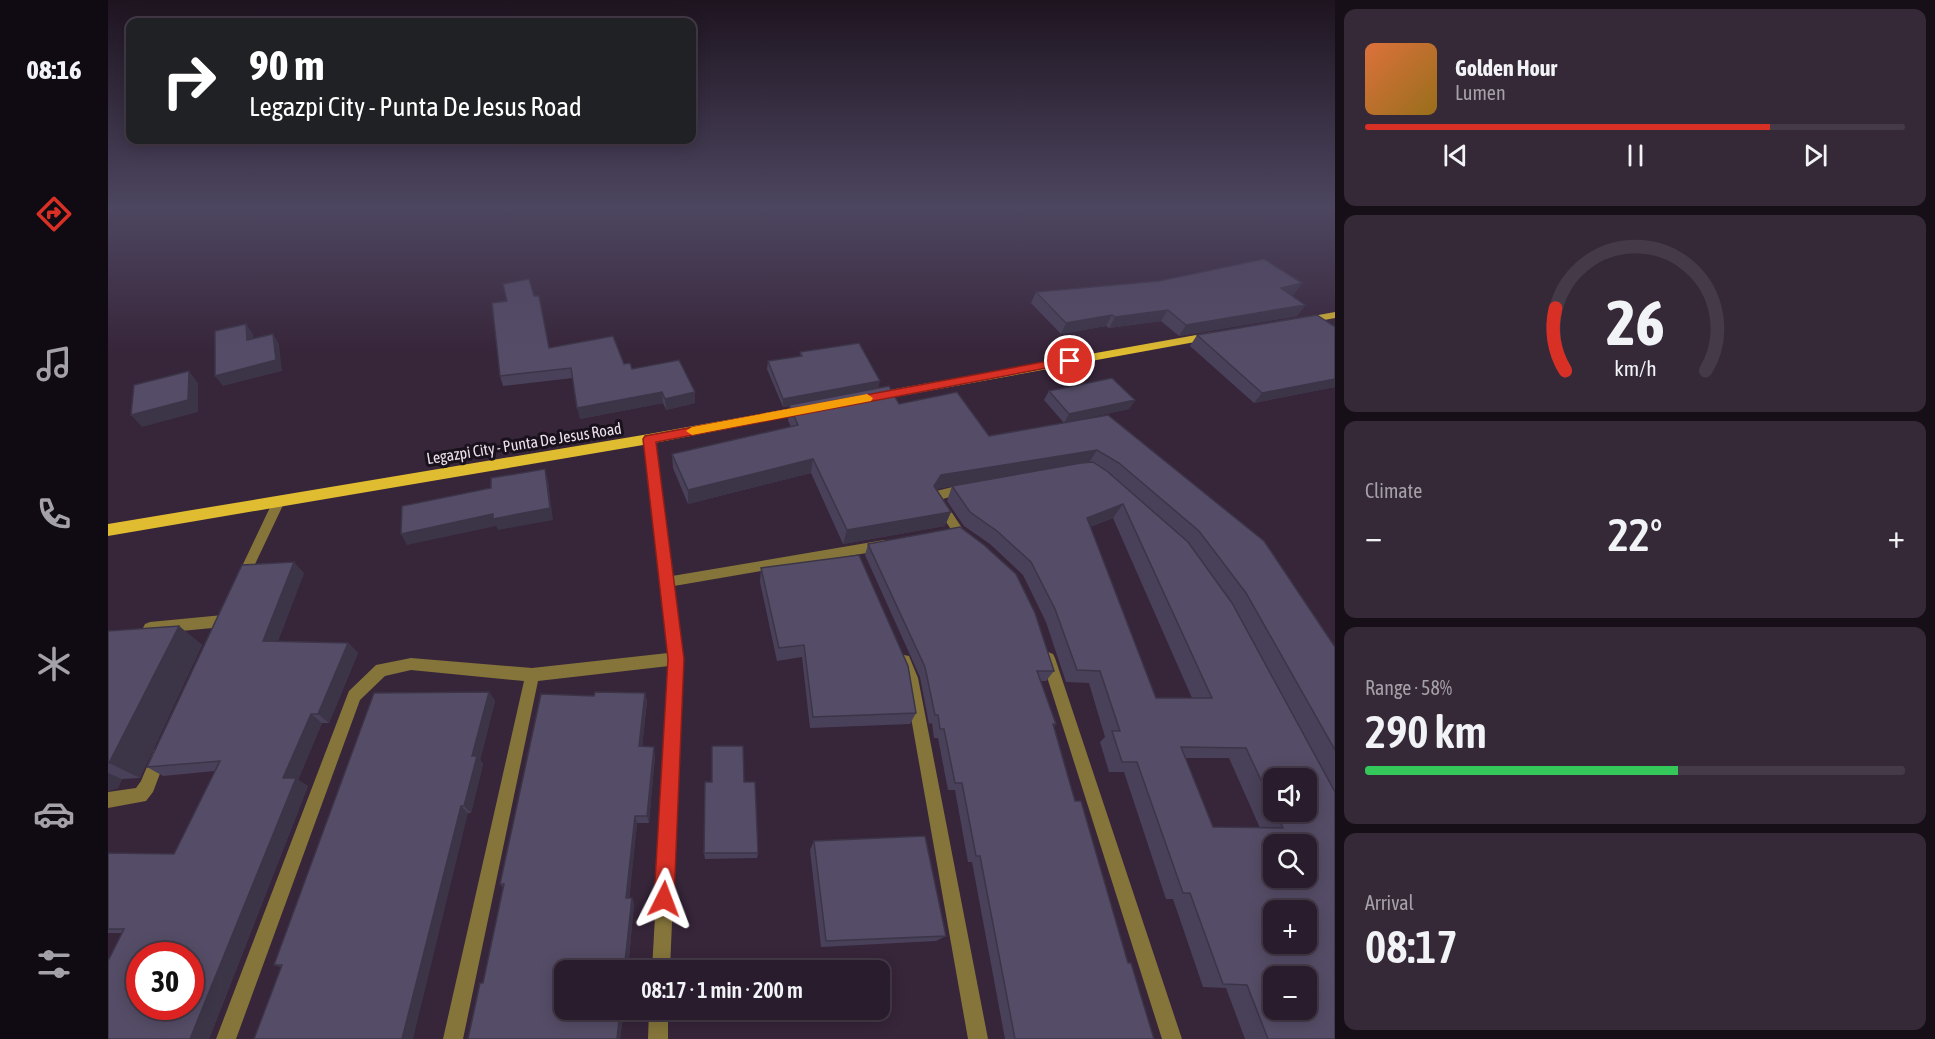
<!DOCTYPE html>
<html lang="en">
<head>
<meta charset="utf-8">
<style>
	body { margin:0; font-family:"Asap Condensed",sans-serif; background:#352938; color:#f1f3f6; height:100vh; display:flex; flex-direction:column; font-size:22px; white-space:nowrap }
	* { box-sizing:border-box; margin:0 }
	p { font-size:20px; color:#a5a1a9 }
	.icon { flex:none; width:33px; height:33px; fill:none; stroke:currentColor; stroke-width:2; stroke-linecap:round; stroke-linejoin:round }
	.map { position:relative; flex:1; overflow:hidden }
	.drawer { display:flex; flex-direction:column; gap:9px; padding:9px; background:#170f18; width:600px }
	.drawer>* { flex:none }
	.banner { position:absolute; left:18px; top:18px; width:570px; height:126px; border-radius:12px; box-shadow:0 3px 15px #0003,0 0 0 2px #453a48; background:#202124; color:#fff; overflow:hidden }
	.buttons { position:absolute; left:1155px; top:768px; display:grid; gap:12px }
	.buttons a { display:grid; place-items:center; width:54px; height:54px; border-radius:12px; background:#291c2c; box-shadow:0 3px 15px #0003,0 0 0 2px #453a48; font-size:30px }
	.speed { position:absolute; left:18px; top:942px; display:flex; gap:12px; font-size:30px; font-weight:700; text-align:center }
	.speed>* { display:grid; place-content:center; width:78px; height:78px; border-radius:50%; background:#291c2c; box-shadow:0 3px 15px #0003,0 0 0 2px #453a48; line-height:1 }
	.speed .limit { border:9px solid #d22; background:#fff; color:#111 }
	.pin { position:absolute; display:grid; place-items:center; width:51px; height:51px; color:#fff; margin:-26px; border:3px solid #fff; border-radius:50%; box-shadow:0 2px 6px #0007 }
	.me { position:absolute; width:66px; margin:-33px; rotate:3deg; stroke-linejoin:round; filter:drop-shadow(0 0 4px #0008) }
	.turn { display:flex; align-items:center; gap:21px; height:126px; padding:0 24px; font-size:27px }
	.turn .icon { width:78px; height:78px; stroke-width:2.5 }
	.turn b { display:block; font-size:42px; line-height:51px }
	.big { font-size:45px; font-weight:600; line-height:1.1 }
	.drawer .card { flex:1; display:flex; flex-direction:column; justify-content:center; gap:9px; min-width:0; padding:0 21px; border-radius:12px; background:#352938 }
	.drawer .dial { align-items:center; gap:0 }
	.dial svg { height:156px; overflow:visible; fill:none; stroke:#453a48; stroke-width:7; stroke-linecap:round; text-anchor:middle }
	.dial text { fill:#f1f3f6; stroke:none }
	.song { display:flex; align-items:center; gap:18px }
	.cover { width:72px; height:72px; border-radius:9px; background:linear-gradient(135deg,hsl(20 70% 55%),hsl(40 70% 35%)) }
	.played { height:6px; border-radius:3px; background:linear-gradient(90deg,#d93025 75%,#453a48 75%) }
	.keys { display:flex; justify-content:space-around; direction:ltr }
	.heat { display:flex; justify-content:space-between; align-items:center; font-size:33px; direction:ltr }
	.charge { height:9px; border-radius:4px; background:linear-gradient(90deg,#34c759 58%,#453a48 0) }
	.trip { position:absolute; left:446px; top:960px; width:336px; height:60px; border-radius:12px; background:#291c2c; box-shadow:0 3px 15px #0003,0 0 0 2px #453a48; font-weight:600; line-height:60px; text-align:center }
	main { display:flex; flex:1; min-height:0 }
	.tabs { display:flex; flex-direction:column; width:108px; justify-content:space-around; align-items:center; background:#100b12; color:#a5a1a9 }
	.tabs .icon { width:42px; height:42px }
	.tabs .current { color:#d93025 }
	.tabs b { font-size:27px; color:#f1f3f6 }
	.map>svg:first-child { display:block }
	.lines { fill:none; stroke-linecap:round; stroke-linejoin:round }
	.service { fill:#85753b; fill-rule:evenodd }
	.minor { fill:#85753b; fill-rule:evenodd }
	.primary { fill:#e0bc30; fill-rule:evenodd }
	.wall { fill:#494159; fill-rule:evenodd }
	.shaded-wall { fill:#3c3548 }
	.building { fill:#554c67; stroke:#3c3548; stroke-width:1.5; fill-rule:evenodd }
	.route { fill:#d93025; stroke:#8d1f18; stroke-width:1.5 }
	.slow { fill:#f59e0b }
	.labels { text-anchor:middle; stroke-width:6; stroke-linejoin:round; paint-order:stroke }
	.street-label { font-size:16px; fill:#ebdfed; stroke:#19111b }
</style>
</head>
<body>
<main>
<nav class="tabs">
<b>08:16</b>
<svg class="icon current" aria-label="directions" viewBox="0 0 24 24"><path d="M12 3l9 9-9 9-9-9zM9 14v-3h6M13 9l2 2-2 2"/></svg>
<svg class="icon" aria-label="music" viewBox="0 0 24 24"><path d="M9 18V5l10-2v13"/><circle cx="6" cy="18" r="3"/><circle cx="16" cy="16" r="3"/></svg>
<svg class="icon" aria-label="phone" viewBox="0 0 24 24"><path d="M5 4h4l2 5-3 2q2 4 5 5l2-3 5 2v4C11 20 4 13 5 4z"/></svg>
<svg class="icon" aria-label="climate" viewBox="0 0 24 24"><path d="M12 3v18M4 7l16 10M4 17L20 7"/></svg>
<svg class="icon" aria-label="car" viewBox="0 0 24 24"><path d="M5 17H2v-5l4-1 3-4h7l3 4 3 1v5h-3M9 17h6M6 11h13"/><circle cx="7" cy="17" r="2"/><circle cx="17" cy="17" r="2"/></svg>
<svg class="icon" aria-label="filters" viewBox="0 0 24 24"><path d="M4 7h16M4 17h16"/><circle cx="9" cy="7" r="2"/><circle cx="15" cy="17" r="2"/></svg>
</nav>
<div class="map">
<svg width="1227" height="1039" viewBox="0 0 1227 1039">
	<rect width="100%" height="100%" fill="#37253a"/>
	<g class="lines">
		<path class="service" d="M 171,497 L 177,501 L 140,579 L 139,583 L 134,584 L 129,583 L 128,579 L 165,501 Z
			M 115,615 L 120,617 L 122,621 L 120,625 L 115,627 L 42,634 L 37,632 L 35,628 L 37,624 L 42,622 Z
			M 51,747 L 56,750 L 59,755 L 45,792 L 38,801 L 0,808 L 0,792 L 28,788 L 33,781 L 46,750 Z"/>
		<path class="minor" d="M 541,435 L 546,439 L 564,576 L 776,540 L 780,541 L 782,545 L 780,549 L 776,550 L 566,586 L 575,659 L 562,970 L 544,970 L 561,666 L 430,681 L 355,1039 L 335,1039 L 416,681 L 303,670 L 277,676 L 252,700 L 128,1039 L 108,1039 L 239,696 L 241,691 L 268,665 L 303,658 L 424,668 L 560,653 L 536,439 Z
			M 857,484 L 863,488 L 861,491 L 835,499 L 854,528 L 865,537 L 863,540 L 859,542 L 846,534 L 823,499 L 828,491 Z
			M 940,652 L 945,654 L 947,658 L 1074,1039 L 1054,1039 L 933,658 L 935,654 Z
			M 796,655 L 801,656 L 810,678 L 880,1039 L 860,1039 L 796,678 L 789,661 L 791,656 Z
			M 541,1010 L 560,1010 L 560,1039 L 540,1039 Z"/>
		<path class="primary" d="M 1227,312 L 1227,318 L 1194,324 L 1188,321 L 1194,318 Z
			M 1105,332 L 1109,334 L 1109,338 L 765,401 L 759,397 L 765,393 Z
			M 701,405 L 706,406 L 707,409 L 706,412 L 541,444 L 0,536 L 0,524 L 541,434 Z"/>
	</g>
	<path class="wall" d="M 1194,283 L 1186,294 L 1183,295 L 1197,305 L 1189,316 L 1071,336 L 1053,321 L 1001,328 L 998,326 L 953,334 L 923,303 L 928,292 Z
		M 426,296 L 431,296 L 441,348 L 516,364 L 524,369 L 587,403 L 558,410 L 555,403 L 472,419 L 465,378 L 395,386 L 392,376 Z
		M 1227,327 L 1227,387 L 1146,403 L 1082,346 L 1089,335 Z
		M 692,352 L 770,388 L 791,404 L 881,436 L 956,423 L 936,400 L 941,391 L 1027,400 L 1021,409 L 974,419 L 1227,647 L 1227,1039 L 1137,1039 L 1118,988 L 1095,987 L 1065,899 L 1058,899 L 1016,772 L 1001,772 L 992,742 L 997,737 L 981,683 L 958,682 L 938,622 L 915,575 L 882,544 L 856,526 L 839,501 L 844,486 L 861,483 L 828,489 L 837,526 L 735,544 L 703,473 L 580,504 L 565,468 L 564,454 L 683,427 L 680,420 L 681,406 L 675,407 L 659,369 L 660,361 L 692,356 ZM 1005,518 L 1084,698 L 1048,698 L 982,527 ZM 1077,758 L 1121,758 L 1152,828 L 1105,827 ZM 1166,778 L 1198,812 L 1166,812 Z
		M 760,544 L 946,671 L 938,681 L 932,681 L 948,724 L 946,726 L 967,801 L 1020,963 L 1046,1039 L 897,1039 L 864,862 L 860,862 L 847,790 L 840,790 L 830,738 L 826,738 L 824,723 L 821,724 L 812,677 L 757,555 Z
		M 653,568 L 808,713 L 802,724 L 702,728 L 694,657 L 669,661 L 652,582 Z
		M 196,573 L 170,641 L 240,643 L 250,653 L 221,723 L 214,723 L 190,780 L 200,786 L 101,1039 L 0,1039 L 14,933 L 0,933 L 0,853 L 66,854 L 107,771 L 55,776 L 39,767 Z
		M 71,626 L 94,645 L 32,778 L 14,779 L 10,788 L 0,791 L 0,631 Z
		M 381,692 L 387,701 L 372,760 L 375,764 L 363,813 L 360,813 L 173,967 L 166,965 Z
		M 537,693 L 539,702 L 534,746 L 547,755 L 541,823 L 529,823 L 521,898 L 526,903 L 520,970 L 456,970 L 456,1010 L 516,1010 L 512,1039 L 360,1039 L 375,983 L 395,887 L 392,884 Z
		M 636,782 L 650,853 L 649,858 L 597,859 L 596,853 Z
		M 706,841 L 838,936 L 828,941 L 713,947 L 702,850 Z"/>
	<path class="shaded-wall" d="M 1194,283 L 1186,294 L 1165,299 L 1173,288 Z
		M 1197,305 L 1189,316 L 1071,336 L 1078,325 Z
		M 1060,310 L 1053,321 L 1001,328 L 1007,317 Z
		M 1004,315 L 998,326 L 953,334 L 958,323 Z
		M 138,324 L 145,334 L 146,351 L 139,340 Z
		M 165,334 L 171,344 L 174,371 L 115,386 L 107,376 Z
		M 81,371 L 90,383 L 90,412 L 34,427 L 23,415 Z
		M 1227,379 L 1227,387 L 1146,403 L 1154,393 Z
		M 772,381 L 770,389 L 675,407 L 675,399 Z
		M 554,392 L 555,403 L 472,419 L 469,408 Z
		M 587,392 L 587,403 L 558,410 L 557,399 Z
		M 1027,400 L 1021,409 L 956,423 L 961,414 Z
		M 989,450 L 980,464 L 828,489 L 826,486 L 833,475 Z
		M 705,459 L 703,473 L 580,504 L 580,490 Z
		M 437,469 L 440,480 L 445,520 L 390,530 L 388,526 L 299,545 L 293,534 L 385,514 Z
		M 1015,504 L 1005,518 L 969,532 L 979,518 Z
		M 843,512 L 837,526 L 735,544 L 739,530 Z
		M 186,562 L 196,573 L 166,651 L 155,641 Z
		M 71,626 L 94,645 L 32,778 L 1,763 Z
		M 240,643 L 250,653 L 221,723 L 210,714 Z
		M 381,692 L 387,701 L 372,760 L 375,764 L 363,813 L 356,806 L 364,756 Z
		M 537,693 L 539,702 L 533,755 L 531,746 Z
		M 203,714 L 214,723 L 190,780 L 200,786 L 101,1039 L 82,1039 L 175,778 Z
		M 546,747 L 547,755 L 541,823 L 539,816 Z
		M 0,773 L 14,779 L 10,788 L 0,791 Z
		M 353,806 L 360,813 L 305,1039 L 294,1039 Z
		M 527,816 L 529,823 L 521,903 L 518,898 Z
		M 524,898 L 526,903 L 520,970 L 516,970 Z
		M 512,1010 L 516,1010 L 512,1039 L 509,1039 Z"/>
	<path class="building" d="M 1156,259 L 1194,283 L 1173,288 L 1197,305 L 1078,325 L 1060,310 L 1007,317 L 1004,315 L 958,323 L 928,292 L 1051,281 Z
		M 421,279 L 426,296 L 431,296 L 441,348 L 505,336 L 516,364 L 522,363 L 524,369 L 571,360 L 587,392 L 557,399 L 554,392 L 469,408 L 463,368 L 392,376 L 384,303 L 399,301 L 395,284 Z
		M 1209,315 L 1227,327 L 1227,379 L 1154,393 L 1089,335 Z
		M 138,324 L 139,340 L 165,334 L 168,360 L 107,376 L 107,331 Z
		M 751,343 L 772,381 L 675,399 L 660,361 L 694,356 L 692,352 Z
		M 81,371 L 80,400 L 23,415 L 26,385 Z
		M 1004,378 L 1027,400 L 961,414 L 941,391 Z
		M 781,386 L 791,404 L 849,392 L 881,436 L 1000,415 L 1156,541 L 1227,647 L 1227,750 L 1138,593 L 1091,531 L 1011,463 L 989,450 L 833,475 L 826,486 L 843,512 L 739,530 L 705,459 L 580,490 L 564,454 L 690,425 L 681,405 Z
		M 985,462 L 1000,472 L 1080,542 L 1124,603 L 1227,792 L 1227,1039 L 1160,1039 L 1139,985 L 1115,984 L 1082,893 L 1075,893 L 1029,762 L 1014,762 L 1004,731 L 1012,731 L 992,671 L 969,670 L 947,609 L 923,562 L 889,531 L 862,512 L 844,486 L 973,463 ZM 1015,504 L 1104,698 L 1048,698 L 979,518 ZM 1073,747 L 1138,748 L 1166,808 L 1166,778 L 1198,778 L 1198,812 L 1167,812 L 1175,828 L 1105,827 ZM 1166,844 L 1198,844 L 1198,878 L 1166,878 ZM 1166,910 L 1198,910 L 1198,944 L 1166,944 ZM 1166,976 L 1198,976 L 1198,1010 L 1166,1010 Z
		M 437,469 L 442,508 L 385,519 L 385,514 L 293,534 L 294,506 L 383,488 L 383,478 Z
		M 852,527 L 876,545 L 908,574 L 927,613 L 946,671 L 929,671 L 948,724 L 945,724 L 967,801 L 973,801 L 1020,963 L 1023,963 L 1046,1039 L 907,1039 L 872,856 L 868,856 L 854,783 L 847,783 L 836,729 L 832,729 L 830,715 L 827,715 L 817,667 L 760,544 Z
		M 751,555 L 800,666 L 808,713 L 705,717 L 696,645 L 671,648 L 653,568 Z
		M 186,562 L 155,641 L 240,643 L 210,714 L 203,714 L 175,778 L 188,778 L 82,1039 L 0,1039 L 0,961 L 16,929 L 0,929 L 0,853 L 66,854 L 112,761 L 39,767 L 134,565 ZM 32,956 L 82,956 L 82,1006 L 32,1006 Z
		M 71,626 L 1,763 L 0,763 L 0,631 Z
		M 381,692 L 364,756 L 369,756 L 356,806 L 353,806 L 294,1039 L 146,1039 L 174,965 L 166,965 L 266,693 Z
		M 487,692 L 537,693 L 531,746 L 546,747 L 539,816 L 527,816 L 518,898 L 524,898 L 516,970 L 456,970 L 456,1010 L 512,1010 L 509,1039 L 360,1039 L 372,983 L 375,983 L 396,884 L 392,884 L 433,694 L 486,696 Z
		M 604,746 L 635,746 L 636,782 L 647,782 L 650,853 L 596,853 L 597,782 L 604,782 Z
		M 817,836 L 838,936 L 718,941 L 706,841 Z"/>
	<linearGradient id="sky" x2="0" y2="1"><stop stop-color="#1e1420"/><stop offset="0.59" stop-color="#4d4660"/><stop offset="1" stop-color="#4d4660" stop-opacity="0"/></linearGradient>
	<rect width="1227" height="353" fill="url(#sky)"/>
	<path class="route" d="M 962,357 L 967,361 L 965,363 L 548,442 L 576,659 L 566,899 L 563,906 L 556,909 L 549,906 L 546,899 L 560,659 L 535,439 L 537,436 Z"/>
	<path class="slow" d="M 759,394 L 765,398 L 763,401 L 584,435 L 578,431 L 584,427 Z"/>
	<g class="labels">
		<g class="street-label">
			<text transform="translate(416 443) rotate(-9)" y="6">Legazpi City - Punta De Jesus Road</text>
		</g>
	</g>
</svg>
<div class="buttons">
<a><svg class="icon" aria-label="sound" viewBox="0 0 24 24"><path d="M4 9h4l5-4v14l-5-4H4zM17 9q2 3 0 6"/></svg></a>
<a><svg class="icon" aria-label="search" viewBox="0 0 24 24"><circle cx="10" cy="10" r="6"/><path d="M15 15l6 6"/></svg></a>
<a>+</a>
<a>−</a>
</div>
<div class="speed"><div class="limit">30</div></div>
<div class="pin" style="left:962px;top:361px;background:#d93025"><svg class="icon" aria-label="arrive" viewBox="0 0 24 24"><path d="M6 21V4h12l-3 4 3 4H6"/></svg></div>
<svg class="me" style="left:556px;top:899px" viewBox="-20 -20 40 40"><path d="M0-17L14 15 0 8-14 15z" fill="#d93025" stroke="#fff" stroke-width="4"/></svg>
<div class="trip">08:17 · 1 min · 200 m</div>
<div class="banner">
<div class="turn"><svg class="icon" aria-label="right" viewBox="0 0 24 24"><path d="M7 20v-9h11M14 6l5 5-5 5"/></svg><div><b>90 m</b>Legazpi City - Punta De Jesus Road</div></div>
</div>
</div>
<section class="drawer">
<div class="card">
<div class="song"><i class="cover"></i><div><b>Golden Hour</b><p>Lumen</p></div></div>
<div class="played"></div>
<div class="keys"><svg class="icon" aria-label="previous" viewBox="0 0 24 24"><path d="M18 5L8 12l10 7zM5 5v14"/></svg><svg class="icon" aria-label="pause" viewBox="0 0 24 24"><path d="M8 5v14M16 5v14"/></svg><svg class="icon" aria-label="next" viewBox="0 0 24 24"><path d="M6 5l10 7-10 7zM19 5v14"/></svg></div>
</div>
<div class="card dial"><svg viewBox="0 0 100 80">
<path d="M14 69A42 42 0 1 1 86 69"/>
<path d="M14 69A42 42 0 0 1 9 37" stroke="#d93025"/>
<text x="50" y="56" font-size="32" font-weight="700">26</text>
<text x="50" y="72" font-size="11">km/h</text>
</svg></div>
<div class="card"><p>Climate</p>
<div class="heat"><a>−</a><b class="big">22°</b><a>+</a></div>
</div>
<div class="card"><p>Range · 58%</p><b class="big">290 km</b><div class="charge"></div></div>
<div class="card"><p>Arrival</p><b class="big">08:17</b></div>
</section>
</main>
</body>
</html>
